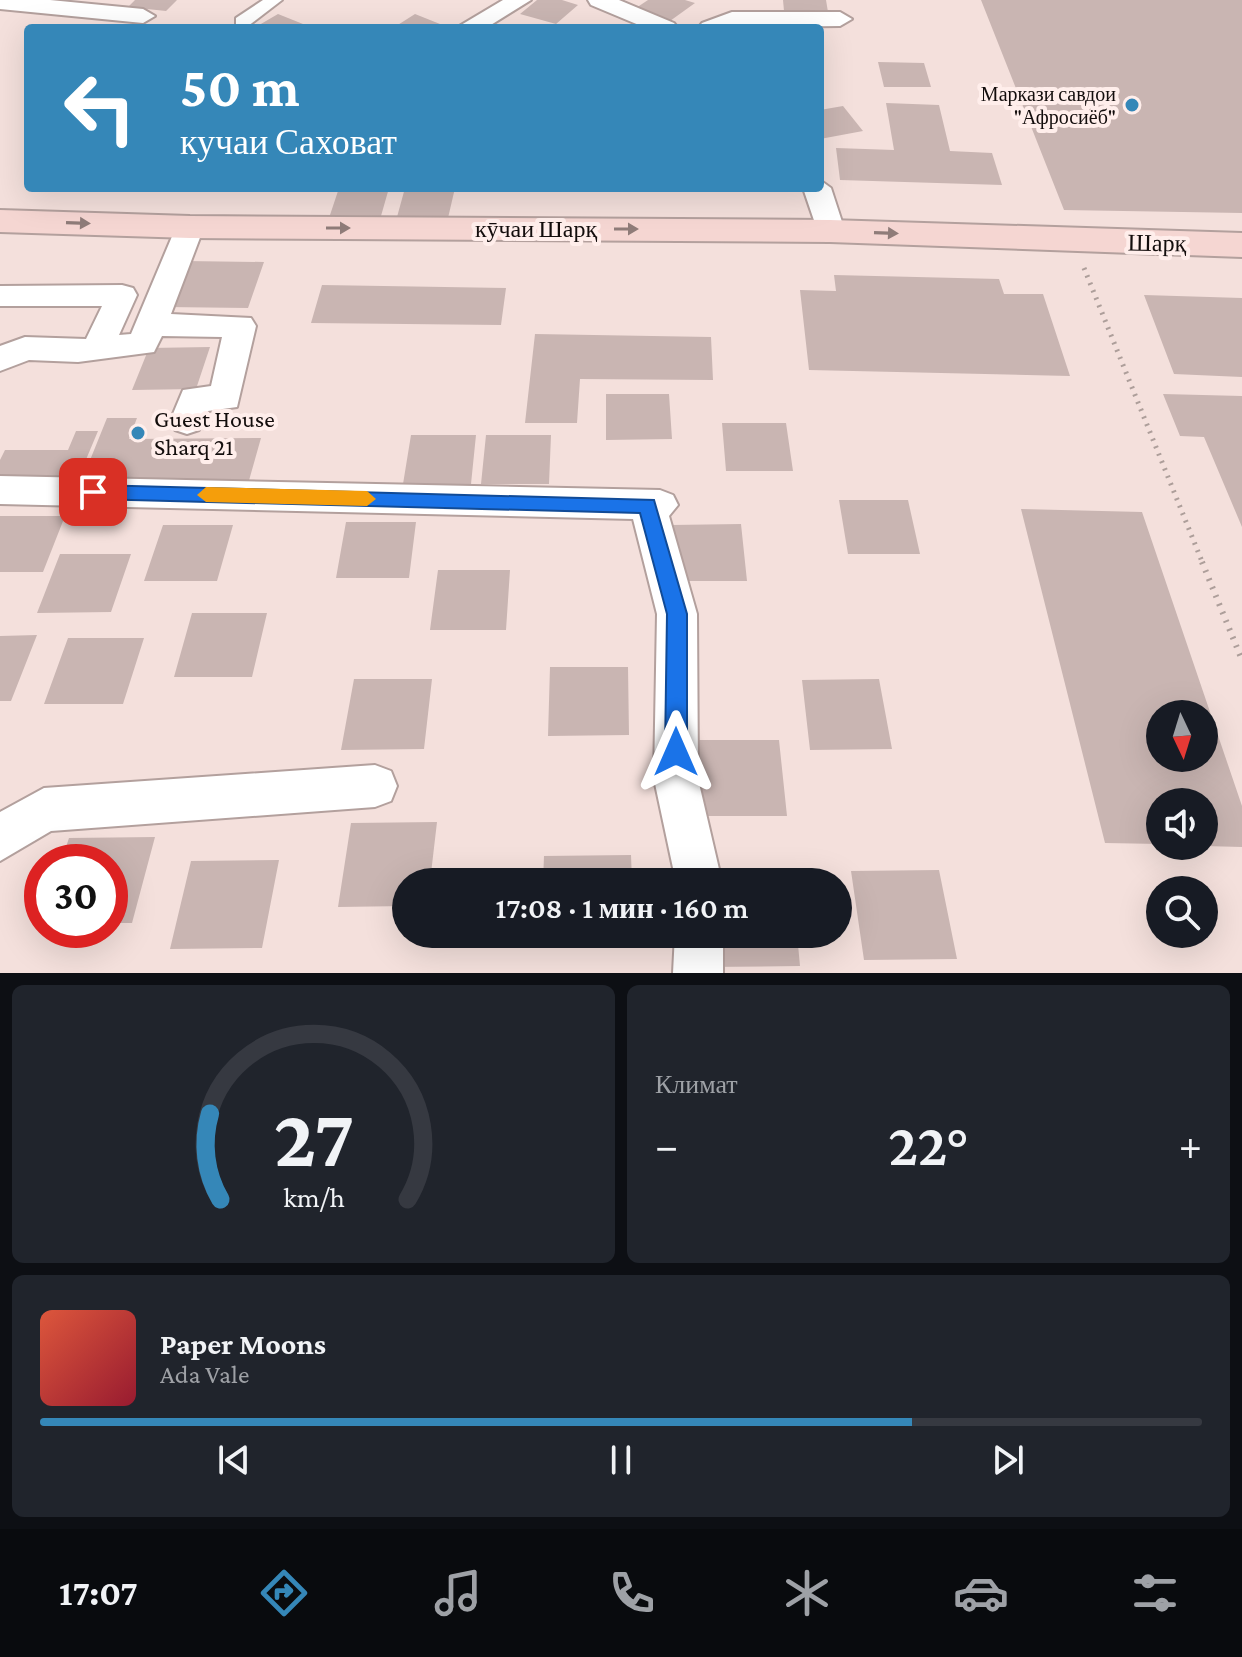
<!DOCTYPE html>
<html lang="ru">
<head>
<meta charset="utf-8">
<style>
	body { margin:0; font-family:"Crimson Pro",serif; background:#20242c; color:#f1f3f6; height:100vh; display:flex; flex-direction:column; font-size:30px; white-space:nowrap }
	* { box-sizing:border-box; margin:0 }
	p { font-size:26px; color:#9ea1a6 }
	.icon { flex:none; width:44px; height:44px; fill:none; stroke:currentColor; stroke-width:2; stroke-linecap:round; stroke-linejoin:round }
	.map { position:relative; height:973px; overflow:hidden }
	.side { display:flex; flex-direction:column; gap:12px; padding:12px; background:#0d0f14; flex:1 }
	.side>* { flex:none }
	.hud { position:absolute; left:24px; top:24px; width:800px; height:168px; border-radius:8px; box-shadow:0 8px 32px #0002; background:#3587b8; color:#fff; overflow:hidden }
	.needle { width:52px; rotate:176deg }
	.buttons { position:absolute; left:1146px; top:700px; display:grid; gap:16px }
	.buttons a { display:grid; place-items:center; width:72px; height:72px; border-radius:50%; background:#171b24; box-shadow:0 8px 32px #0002; font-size:40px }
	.speed { position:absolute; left:24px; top:844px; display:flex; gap:16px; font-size:40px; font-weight:700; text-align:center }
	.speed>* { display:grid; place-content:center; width:104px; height:104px; border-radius:50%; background:#171b24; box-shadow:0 8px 32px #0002; line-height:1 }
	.speed .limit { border:12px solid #d22; background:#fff; color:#111 }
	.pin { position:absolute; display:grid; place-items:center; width:68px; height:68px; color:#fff; margin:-34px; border-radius:16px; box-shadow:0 4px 12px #0006 }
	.me { position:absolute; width:88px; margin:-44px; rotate:0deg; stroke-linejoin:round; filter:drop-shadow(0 0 6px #0008) }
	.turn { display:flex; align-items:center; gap:28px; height:168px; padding:0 24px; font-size:36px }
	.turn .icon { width:104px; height:104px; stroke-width:2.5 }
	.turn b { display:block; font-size:56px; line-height:68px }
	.big { font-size:60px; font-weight:600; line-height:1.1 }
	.side .tile { flex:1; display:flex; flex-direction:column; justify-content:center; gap:12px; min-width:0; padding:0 28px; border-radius:12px; background:#20242c }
	.side .dial { align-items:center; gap:0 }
	.dial svg { height:208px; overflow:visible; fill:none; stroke:#363941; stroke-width:7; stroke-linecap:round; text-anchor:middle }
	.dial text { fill:#f1f3f6; stroke:none }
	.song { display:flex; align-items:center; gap:24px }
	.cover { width:96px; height:96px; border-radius:12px; background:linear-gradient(135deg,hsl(10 70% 55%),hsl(350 70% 35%)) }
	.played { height:8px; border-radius:4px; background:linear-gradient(90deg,#3587b8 75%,#363941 75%) }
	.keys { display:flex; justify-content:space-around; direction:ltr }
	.heat { display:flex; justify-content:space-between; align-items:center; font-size:44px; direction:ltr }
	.side .tiles { flex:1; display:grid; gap:12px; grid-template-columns:1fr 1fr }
	.tile:last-child { grid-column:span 2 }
	.trip { position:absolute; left:392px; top:868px; width:460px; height:80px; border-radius:40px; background:#171b24; box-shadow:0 8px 32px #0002; font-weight:600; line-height:80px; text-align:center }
	.tab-bar { display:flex; height:128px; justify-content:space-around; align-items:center; background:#090b0e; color:#9ea1a6 }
	.tab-bar .icon { width:56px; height:56px }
	.tab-bar .on { color:#3587b8 }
	.tab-bar b { font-size:36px; color:#f1f3f6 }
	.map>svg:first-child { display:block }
	.building { fill:#c9b5b2; fill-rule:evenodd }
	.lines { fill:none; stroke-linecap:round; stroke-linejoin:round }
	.pedestrian-casing { stroke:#b3a09d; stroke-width:4 }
	.minor-casing { stroke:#b3a09d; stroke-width:4 }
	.secondary-casing { stroke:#b3a09d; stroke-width:4 }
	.path-far1 { stroke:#ad9e9a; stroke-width:5; stroke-dasharray:2 6; stroke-linecap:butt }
	.path { stroke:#ad9e9a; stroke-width:6; stroke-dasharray:2 7; stroke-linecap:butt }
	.pedestrian { fill:#fff; fill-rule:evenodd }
	.minor { fill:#fff; fill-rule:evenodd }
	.secondary { fill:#f5d6d2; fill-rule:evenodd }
	.oneway { fill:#8f7c79 }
	.route { fill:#1a73e8; stroke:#114b97; stroke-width:2 }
	.slow { fill:#f59e0b }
	.poi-dot { fill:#3587b8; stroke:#ffeeeb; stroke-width:3 }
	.labels { text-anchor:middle; stroke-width:8; stroke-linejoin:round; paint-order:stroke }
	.far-poi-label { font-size:20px; fill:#130d0c; stroke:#ffeeeb; text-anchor:end }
	.street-label { font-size:24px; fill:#130d0c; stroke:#ffeeeb }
	.poi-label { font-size:24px; fill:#130d0c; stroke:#ffeeeb; text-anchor:start }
</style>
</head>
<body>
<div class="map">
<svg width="1242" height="973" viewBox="0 0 1242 973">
	<rect width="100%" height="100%" fill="#f4e0dc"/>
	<path class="building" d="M 135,0 L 177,0 L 166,11 L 128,7 Z
		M 537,0 L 562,0 L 578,5 L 556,24 L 520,14 Z
		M 648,0 L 685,0 L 695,3 L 670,21 L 636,8 Z
		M 783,0 L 826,0 L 828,12 L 784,11 Z
		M 981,0 L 1242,0 L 1242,213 L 1064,210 Z
		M 278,14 L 308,26 L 254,28 Z
		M 415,14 L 450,28 L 393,28 Z
		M 878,62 L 924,63 L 931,87 L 884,87 Z
		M 886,103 L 939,105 L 950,151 L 992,153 L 1002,185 L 840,180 L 836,148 L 894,150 Z
		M 843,106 L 863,131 L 820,139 L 820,110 Z
		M 339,188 L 389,188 L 381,216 L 330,215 Z
		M 405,188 L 455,188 L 448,218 L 397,217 Z
		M 185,261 L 264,262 L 248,308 L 166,307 Z
		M 834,275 L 999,279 L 1004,294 L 1043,294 L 1070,376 L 809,370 L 800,290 L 836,291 Z
		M 322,285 L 506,288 L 501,325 L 311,323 Z
		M 1144,295 L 1242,298 L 1242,377 L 1174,374 Z
		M 535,334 L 711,337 L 713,380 L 580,379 L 577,423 L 525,423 Z
		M 210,347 L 196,389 L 132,390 L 149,348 Z
		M 606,394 L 669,394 L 672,439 L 606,440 Z
		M 1163,394 L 1242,396 L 1242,527 L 1204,437 L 1180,436 Z
		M 107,418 L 137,418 L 129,439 L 261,438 L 248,484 L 80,485 Z
		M 722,423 L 786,423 L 793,471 L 726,471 Z
		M 76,431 L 98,431 L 77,481 L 0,481 L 0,460 L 5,450 L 68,450 Z
		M 411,435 L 476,435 L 471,484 L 403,484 Z
		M 486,435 L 551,435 L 549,484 L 481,484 Z
		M 839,500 L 908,500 L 920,554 L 848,554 Z
		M 1021,509 L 1142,512 L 1242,806 L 1242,847 L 1204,846 L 1204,802 L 1160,802 L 1160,844 L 1105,843 ZM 1160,714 L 1204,714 L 1204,758 L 1160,758 Z
		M 0,516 L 65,516 L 43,572 L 0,572 Z
		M 346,522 L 416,522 L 409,578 L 336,578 Z
		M 741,524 L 747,581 L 674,581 L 671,525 Z
		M 163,525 L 233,525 L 217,581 L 144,581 Z
		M 60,554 L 131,554 L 111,612 L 37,613 Z
		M 438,570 L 510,570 L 506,630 L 430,630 Z
		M 192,613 L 267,613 L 252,677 L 174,677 Z
		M 37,635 L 11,701 L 0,701 L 0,636 Z
		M 68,638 L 144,638 L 123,704 L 44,704 Z
		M 550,667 L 628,667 L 629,735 L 548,736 Z
		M 354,679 L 432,679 L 424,749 L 341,750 Z
		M 879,679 L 892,749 L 810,750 L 802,680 Z
		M 698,740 L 779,740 L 787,816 L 702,816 Z
		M 437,822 L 430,882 L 406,882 L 406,906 L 338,907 L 351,823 Z
		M 155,837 L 132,923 L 110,923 L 110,862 L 61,862 L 69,838 Z
		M 631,855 L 632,882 L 543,882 L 544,856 Z
		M 279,860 L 262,948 L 170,949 L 191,861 Z
		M 939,870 L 957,959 L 864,960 L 851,871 Z
		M 791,876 L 791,882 L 703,882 L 703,877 Z
		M 541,934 L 632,934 L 633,943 L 541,944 Z
		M 706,934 L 797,934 L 800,966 L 708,967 Z"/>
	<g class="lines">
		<g class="pedestrian-casing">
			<path id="pedestrian" d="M 263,0 L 282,0 L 248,26 L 236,26 L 236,18 Z"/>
		</g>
		<g class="minor-casing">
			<path id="minor" d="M 0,0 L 50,0 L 143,9 L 155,16 L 143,23 L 0,9 Z
				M 503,0 L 531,0 L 486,28 L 456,28 Z
				M 588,0 L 619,0 L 674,23 L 678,28 L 646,28 L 591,5 Z
				M 732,12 L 840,12 L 852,19 L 840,26 L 698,28 L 702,23 Z
				M 820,180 L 831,188 L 845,231 L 840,238 L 820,238 L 803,188 L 820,188 Z
				M 190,218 L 200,221 L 204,227 L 171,314 L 251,318 L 256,326 L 237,407 L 208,411 L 199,430 L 187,434 L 175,430 L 170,421 L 183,390 L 211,386 L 222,337 L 162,336 L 154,352 L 78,362 L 29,360 L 0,371 L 0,346 L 25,337 L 86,339 L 102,306 L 0,306 L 0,286 L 122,285 L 133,288 L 137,295 L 119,335 L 131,334 L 176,227 L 180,221 Z
				M 0,476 L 660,490 L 673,495 L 678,505 L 669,516 L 697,614 L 698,779 L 722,882 L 676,882 L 654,779 L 657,614 L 633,519 L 0,504 Z
				M 375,765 L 391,771 L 397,786 L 391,801 L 375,807 L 51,831 L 0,861 L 0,812 L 44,788 Z
				M 675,934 L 723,934 L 723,973 L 673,973 Z"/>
		</g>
		<g class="secondary-casing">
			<path id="secondary" d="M 0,210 L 190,216 L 830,220 L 1242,233 L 1242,257 L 830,242 L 190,238 L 0,232 Z"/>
		</g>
		<path class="path-far1" d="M 1084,268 L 1203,564"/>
		<path class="path" d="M 1202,562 L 1242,660"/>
		<use href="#pedestrian" class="pedestrian"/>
		<use href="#minor" class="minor"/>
		<use href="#secondary" class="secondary"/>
	</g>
	<defs><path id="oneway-solid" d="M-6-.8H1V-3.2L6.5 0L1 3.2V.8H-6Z" transform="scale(2)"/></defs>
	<g class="oneway">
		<use href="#oneway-solid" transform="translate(78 223) rotate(2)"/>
		<use href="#oneway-solid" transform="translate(338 228)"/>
		<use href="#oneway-solid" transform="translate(626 229)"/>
		<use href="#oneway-solid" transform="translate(886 233) rotate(2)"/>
	</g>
	<path class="route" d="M 93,485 L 654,500 L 687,614 L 687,752 L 684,759 L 676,762 L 668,759 L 665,752 L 667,614 L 640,513 L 93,499 L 83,492 Z"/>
	<path class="slow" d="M 206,487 L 367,491 L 376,499 L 367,506 L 206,502 L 197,495 Z"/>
	<g class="poi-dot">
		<circle cx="1132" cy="105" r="8"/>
		<circle cx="138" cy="433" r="8"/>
	</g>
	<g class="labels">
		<g class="far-poi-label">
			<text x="1116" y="101">Маркази савдои<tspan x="1116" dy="23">"Афросиёб"</tspan></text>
		</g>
		<g class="street-label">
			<text x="536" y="237">кӯчаи Шарқ</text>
			<text transform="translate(1157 243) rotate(1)" y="8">Шарқ</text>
		</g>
		<g class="poi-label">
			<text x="154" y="427">Guest House<tspan x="154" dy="28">Sharq 21</tspan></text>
		</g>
	</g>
</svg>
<div class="buttons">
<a><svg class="needle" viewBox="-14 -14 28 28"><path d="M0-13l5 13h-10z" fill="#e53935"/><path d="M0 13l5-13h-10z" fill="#9ea1a6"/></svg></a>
<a><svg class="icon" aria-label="sound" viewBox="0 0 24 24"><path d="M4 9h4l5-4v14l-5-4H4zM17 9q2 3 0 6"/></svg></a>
<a><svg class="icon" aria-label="search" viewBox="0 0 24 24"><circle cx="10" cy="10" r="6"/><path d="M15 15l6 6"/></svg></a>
</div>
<div class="speed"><div class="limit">30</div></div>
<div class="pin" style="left:93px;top:492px;background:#d93025"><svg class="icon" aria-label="arrive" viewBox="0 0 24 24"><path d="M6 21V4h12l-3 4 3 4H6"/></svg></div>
<svg class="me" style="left:676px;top:752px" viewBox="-20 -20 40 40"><path d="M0-17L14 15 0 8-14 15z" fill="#1a73e8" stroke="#fff" stroke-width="4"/></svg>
<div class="trip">17:08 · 1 мин · 160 m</div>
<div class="hud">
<div class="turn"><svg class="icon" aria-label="left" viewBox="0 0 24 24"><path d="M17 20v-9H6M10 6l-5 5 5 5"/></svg><div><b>50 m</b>кучаи Саховат</div></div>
</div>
</div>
<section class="side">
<div class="tiles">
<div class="tile dial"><svg viewBox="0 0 100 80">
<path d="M14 69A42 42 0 1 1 86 69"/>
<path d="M14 69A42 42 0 0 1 10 36" stroke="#3587b8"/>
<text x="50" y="56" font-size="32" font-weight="700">27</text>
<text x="50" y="72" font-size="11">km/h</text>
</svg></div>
<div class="tile"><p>Климат</p>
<div class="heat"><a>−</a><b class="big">22°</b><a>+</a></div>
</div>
<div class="tile">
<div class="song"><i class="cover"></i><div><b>Paper Moons</b><p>Ada Vale</p></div></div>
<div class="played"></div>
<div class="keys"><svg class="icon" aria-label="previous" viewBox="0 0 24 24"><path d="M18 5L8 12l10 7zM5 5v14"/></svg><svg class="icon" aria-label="pause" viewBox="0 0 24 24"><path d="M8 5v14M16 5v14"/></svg><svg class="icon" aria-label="next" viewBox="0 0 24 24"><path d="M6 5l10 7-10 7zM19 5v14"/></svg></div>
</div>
</div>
</section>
<nav class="tab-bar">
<b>17:07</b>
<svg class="icon on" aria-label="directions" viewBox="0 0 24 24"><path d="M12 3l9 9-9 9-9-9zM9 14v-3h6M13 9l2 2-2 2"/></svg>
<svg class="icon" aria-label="music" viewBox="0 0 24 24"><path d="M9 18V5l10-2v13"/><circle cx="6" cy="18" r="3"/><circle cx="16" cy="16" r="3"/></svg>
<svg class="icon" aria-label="phone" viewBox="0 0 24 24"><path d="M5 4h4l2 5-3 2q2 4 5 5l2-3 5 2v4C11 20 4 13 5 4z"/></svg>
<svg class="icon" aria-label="climate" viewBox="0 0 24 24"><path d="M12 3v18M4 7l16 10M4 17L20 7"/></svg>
<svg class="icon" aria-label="car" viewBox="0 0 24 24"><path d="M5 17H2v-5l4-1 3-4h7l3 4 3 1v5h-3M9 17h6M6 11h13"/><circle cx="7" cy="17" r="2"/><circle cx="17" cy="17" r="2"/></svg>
<svg class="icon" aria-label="filters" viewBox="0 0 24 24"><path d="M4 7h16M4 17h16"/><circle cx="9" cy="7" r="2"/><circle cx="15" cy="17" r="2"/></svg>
</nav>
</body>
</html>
